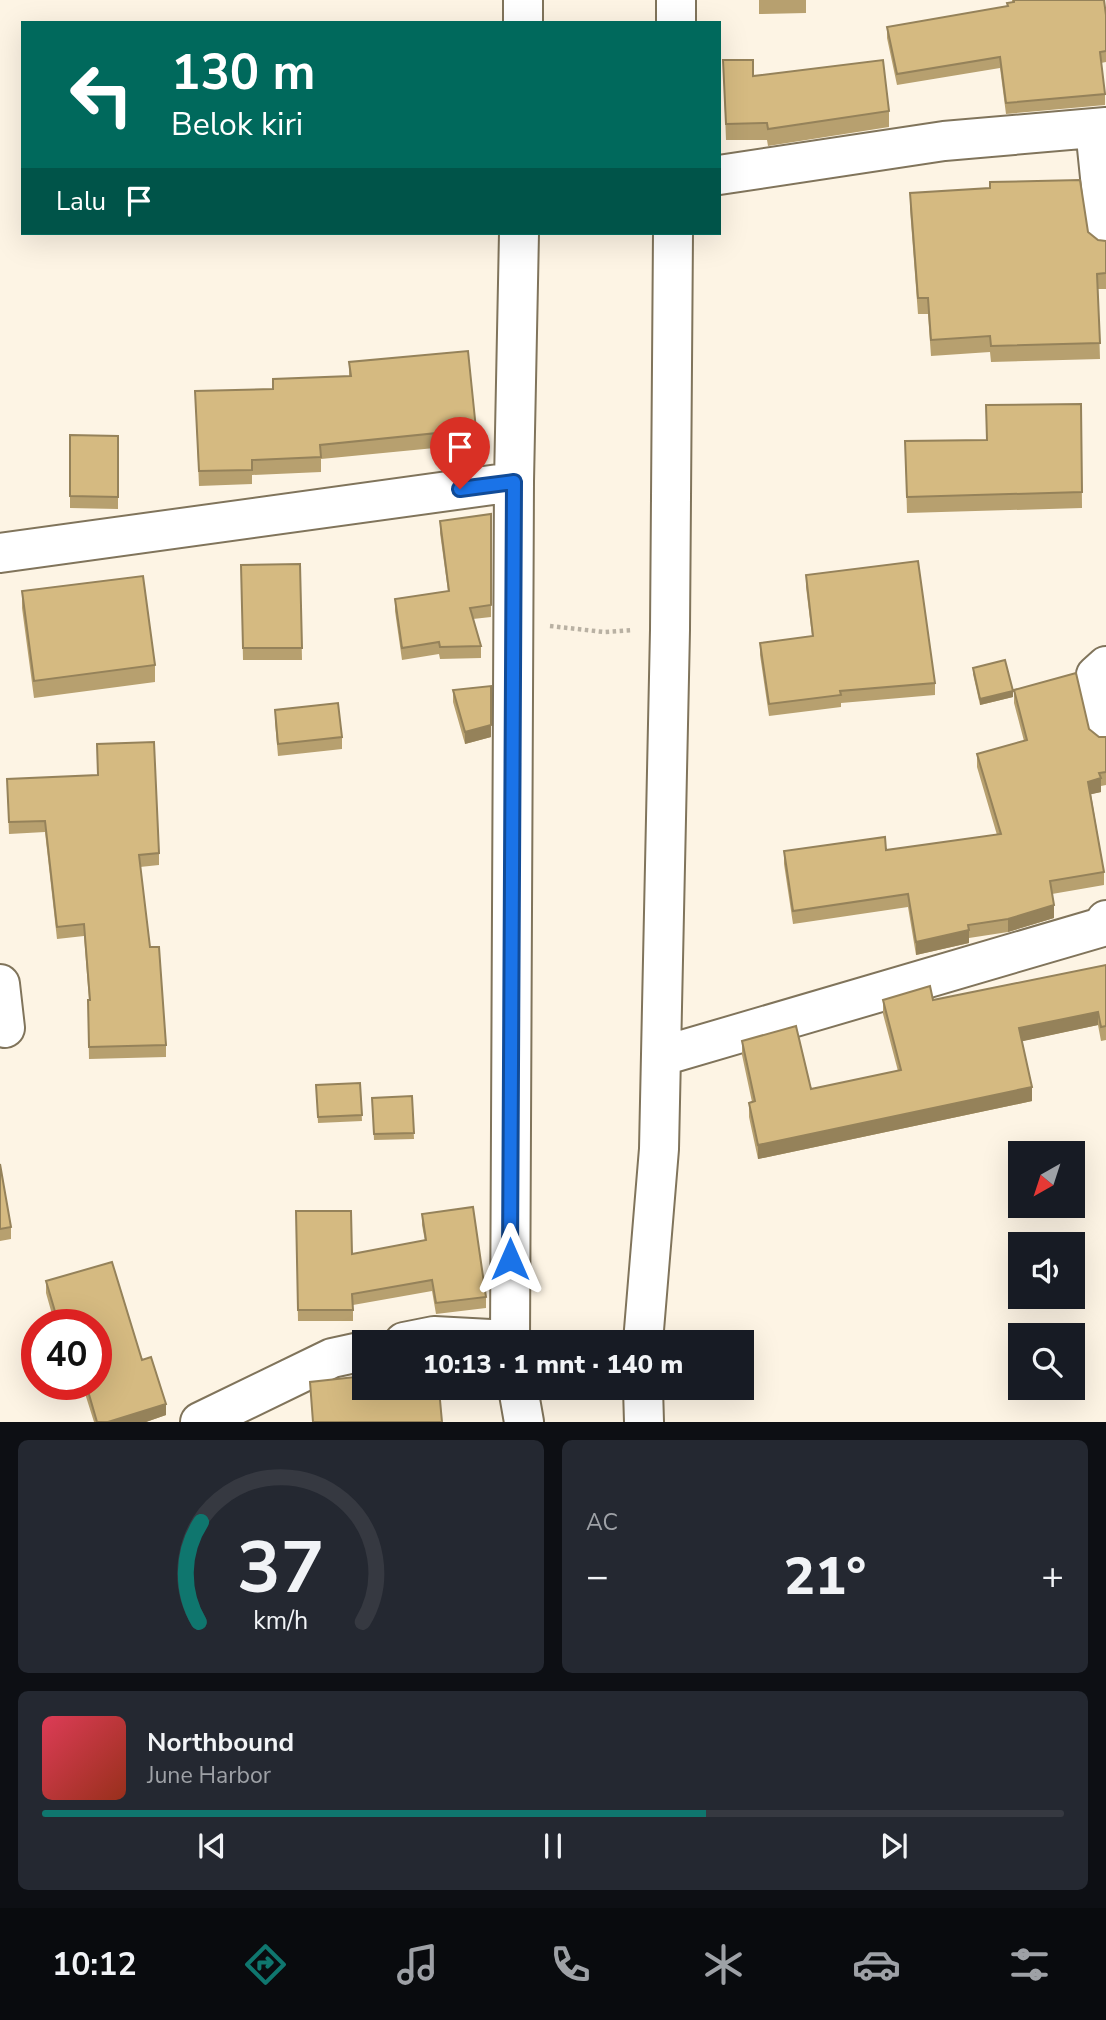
<!DOCTYPE html>
<html lang="id">
<head>
<meta charset="utf-8">
<style>
	body { margin:0; font-family:"Nunito Sans",sans-serif; background:#242831; color:#f1f3f6; height:100vh; display:flex; flex-direction:column; font-size:26px; white-space:nowrap }
	* { box-sizing:border-box; margin:0 }
	p { font-size:23px; color:#9ea1a6 }
	.icon { flex:none; width:38px; height:38px; fill:none; stroke:currentColor; stroke-width:2; stroke-linecap:round; stroke-linejoin:round }
	.map { position:relative; height:1422px; overflow:hidden }
	.panel { display:flex; flex-direction:column; gap:18px; padding:18px; background:#0d0f14; flex:1 }
	.panel>* { flex:none }
	.hud { position:absolute; left:21px; top:21px; width:700px; height:214px; border-radius:0px; box-shadow:0 7px 28px #0002; background:#00695c; color:#fff; overflow:hidden }
	.needle { width:46px; rotate:219deg }
	.buttons { position:absolute; left:1008px; top:1141px; display:grid; gap:14px }
	.buttons a { display:grid; place-items:center; width:77px; height:77px; border-radius:0px; background:#171b24; box-shadow:0 7px 28px #0002; font-size:35px }
	.speed { position:absolute; left:21px; top:1309px; display:flex; gap:14px; font-size:35px; font-weight:700; text-align:center }
	.speed>* { display:grid; place-content:center; width:91px; height:91px; border-radius:50%; background:#171b24; box-shadow:0 7px 28px #0002; line-height:1 }
	.speed .limit { border:10px solid #d22; background:#fff; color:#111 }
	.pin { position:absolute; display:grid; place-items:center; width:60px; height:60px; color:#fff; margin:-72px -30px; border-radius:50% 50% 50% 0; rotate:-45deg; box-shadow:0 0 7px #0007 }
	.pin .icon { rotate:45deg }
	.me { position:absolute; width:77px; margin:-38px; rotate:0deg; stroke-linejoin:round; filter:drop-shadow(0 0 5px #0008) }
	.turn { display:flex; align-items:center; gap:24px; height:147px; padding:0 35px; font-size:32px }
	.turn .icon { width:91px; height:91px; stroke-width:2.5 }
	.turn b { display:block; font-size:49px; line-height:60px }
	.then { display:flex; align-items:center; height:66px; padding:0 35px; background:#0003; gap:14px; font-size:26px }
	.big { font-size:52px; font-weight:800; line-height:1.1 }
	.panel .widget { flex:1; display:flex; flex-direction:column; justify-content:center; gap:10px; min-width:0; padding:0 24px; border-radius:10px; background:#242831 }
	.panel .dial { align-items:center; gap:0 }
	.dial svg { height:182px; overflow:visible; fill:none; stroke:#363941; stroke-width:7; stroke-linecap:round; text-anchor:middle }
	.dial text { fill:#f1f3f6; stroke:none }
	.song { display:flex; align-items:center; gap:21px }
	.cover { width:84px; height:84px; border-radius:10px; background:linear-gradient(135deg,hsl(350 70% 55%),hsl(10 70% 35%)) }
	.played { height:7px; border-radius:4px; background:linear-gradient(90deg,#0f766e 65%,#363941 65%) }
	.keys { display:flex; justify-content:space-around; direction:ltr }
	.heat { display:flex; justify-content:space-between; align-items:center; font-size:38px; direction:ltr }
	.panel .tiles { flex:1; display:grid; gap:18px; grid-template-columns:1fr 1fr }
	.widget:last-child { grid-column:span 2 }
	.trip { position:absolute; left:352px; top:1330px; width:402px; height:70px; border-radius:0px; background:#171b24; box-shadow:0 7px 28px #0002; font-weight:800; line-height:70px; text-align:center }
	.dock { display:flex; height:112px; justify-content:space-around; align-items:center; background:#090b0e; color:#9ea1a6 }
	.dock .icon { width:49px; height:49px }
	.dock .selected { color:#0f766e }
	.dock b { font-size:32px; color:#f1f3f6 }
	.map>svg:first-child { display:block }
	.lines { fill:none; stroke-linecap:round; stroke-linejoin:round }
	.minor-casing { stroke:#80745b; stroke-width:42 }
	.path { stroke:#b9b1a3; stroke-width:4.5; stroke-dasharray:3.5 3.5; stroke-linecap:butt }
	.minor { stroke:#fff; stroke-width:38 }
	.wall { fill:#b7a06f }
	.shaded-wall { fill:#95825a }
	.building { fill:#d5ba81; stroke:#95825a; stroke-width:2 }
	.route-casing { stroke:#114b97; stroke-width:18 }
	.route { stroke:#1a73e8; stroke-width:12 }
</style>
</head>
<body>
<div class="map">
<svg width="1106" height="1422" viewBox="0 0 1106 1422">
	<rect width="100%" height="100%" fill="#fdf4e4"/>
	<g class="lines">
		<g class="minor-casing">
			<path id="minor" d="M 523,23 L 523,0
				M 676,23 L 676,0
				M 1095,128 L 1106,236
				M 719,175 L 944,141 L 1106,127
				M 0,553 L 514,482
				M 1106,666 L 1096,675 L 1106,729
				M 0,984 L 5,1028
				M 662,1056 L 1102,927 L 1106,920
				M 404,1342 L 434,1336 L 510,1340
				M 510,1342 L 514,482 L 519,233
				M 643,1342 L 659,1149 L 670,630 L 673,233
				M 518,1388 L 524,1422
				M 643,1388 L 644,1422
				M 200,1422 L 332,1358 L 364,1351"/>
		</g>
		<path class="path" d="M 550,626 L 604,632 L 632,630"/>
		<use href="#minor" class="minor"/>
	</g>
	<path class="wall" d="M 759,0 L 806,0 L 806,13 L 759,14 Z
		M 1012,0 L 1104,0 L 1106,15 L 1106,62 L 1101,63 L 1105,94 L 1105,105 L 1006,114 L 1000,68 L 897,85 L 887,38 L 887,27 L 1007,6 L 1012,2 Z
		M 723,60 L 753,76 L 889,111 L 889,127 L 768,146 L 767,140 L 726,140 Z
		M 910,193 L 1088,232 L 1098,240 L 1106,241 L 1106,289 L 1098,289 L 1100,359 L 991,362 L 990,352 L 931,356 L 928,314 L 918,314 L 910,209 Z
		M 349,362 L 476,429 L 476,444 L 321,459 L 321,472 L 252,475 L 252,484 L 199,486 L 195,391 L 273,389 L 349,376 Z
		M 1081,404 L 1082,508 L 907,513 L 905,441 L 987,440 Z
		M 70,435 L 118,436 L 118,509 L 70,508 Z
		M 491,514 L 491,617 L 473,619 L 481,646 L 481,658 L 440,659 L 439,654 L 402,660 L 395,611 L 395,599 L 448,591 L 440,533 L 440,521 Z
		M 300,564 L 302,660 L 243,660 L 241,565 Z
		M 806,575 L 935,683 L 935,695 L 841,703 L 841,707 L 769,716 L 760,655 L 760,643 L 812,636 L 806,587 Z
		M 22,591 L 155,665 L 155,682 L 34,698 L 22,608 Z
		M 973,668 L 1013,697 L 980,705 L 973,674 Z
		M 491,686 L 491,737 L 465,744 L 453,702 L 453,690 Z
		M 1014,690 L 1089,729 L 1099,737 L 1106,737 L 1106,785 L 1101,786 L 1101,792 L 1091,794 L 1104,872 L 1104,885 L 1052,894 L 1054,918 L 1008,932 L 969,938 L 969,943 L 916,955 L 908,907 L 793,924 L 784,864 L 784,851 L 886,850 L 997,835 L 977,767 L 977,754 L 1024,741 L 1014,703 Z
		M 275,710 L 342,737 L 342,749 L 278,756 L 275,722 Z
		M 97,744 L 159,853 L 159,865 L 140,867 L 150,947 L 166,1045 L 166,1057 L 89,1059 L 88,1000 L 89,1000 L 84,936 L 57,939 L 45,832 L 9,834 L 7,779 L 98,775 Z
		M 1106,965 L 1106,1040 L 1101,1041 L 1098,1025 L 1022,1041 L 1032,1101 L 758,1159 L 749,1117 L 749,1103 L 752,1102 L 742,1055 L 742,1041 L 811,1089 L 898,1071 L 883,1014 L 883,1000 L 933,1000 Z
		M 360,1083 L 362,1121 L 318,1123 L 316,1085 Z
		M 412,1096 L 414,1139 L 374,1140 L 372,1098 Z
		M 0,1164 L 11,1227 L 11,1239 L 0,1241 Z
		M 296,1211 L 352,1254 L 425,1241 L 422,1225 L 422,1214 L 486,1297 L 486,1308 L 436,1314 L 432,1291 L 353,1305 L 353,1321 L 298,1321 Z
		M 46,1281 L 142,1360 L 166,1415 L 146,1422 L 94,1422 L 82,1384 L 96,1384 L 96,1325 L 55,1325 L 46,1293 Z"/>
	<path class="shaded-wall" d="M 1013,691 L 1013,697 L 980,705 L 980,699 Z
		M 491,725 L 491,737 L 465,744 L 465,732 Z
		M 1101,778 L 1101,792 L 1088,795 L 1088,782 Z
		M 1054,905 L 1054,918 L 1008,932 L 1008,919 Z
		M 969,930 L 969,943 L 916,955 L 916,942 Z
		M 1098,1012 L 1098,1025 L 1019,1042 L 1019,1028 Z
		M 1032,1087 L 1032,1101 L 758,1159 L 758,1145 Z
		M 166,1404 L 166,1415 L 146,1422 L 108,1422 Z"/>
	<path class="building" d="M 1014,0 L 1104,0 L 1106,15 L 1106,51 L 1100,52 L 1105,94 L 1006,103 L 1000,57 L 897,74 L 887,27 L 1008,6 L 1007,3 L 1014,2 Z
		M 723,60 L 753,60 L 753,76 L 883,60 L 889,111 L 768,129 L 767,123 L 726,124 Z
		M 1080,180 L 1088,232 L 1098,240 L 1106,241 L 1106,273 L 1097,274 L 1100,343 L 991,346 L 990,336 L 931,340 L 928,298 L 918,298 L 910,193 L 990,188 L 990,182 Z
		M 468,351 L 476,429 L 320,445 L 321,457 L 252,460 L 252,470 L 199,471 L 195,391 L 273,389 L 273,379 L 351,376 L 349,362 Z
		M 1081,404 L 1082,492 L 907,497 L 905,441 L 987,440 L 986,405 Z
		M 70,435 L 118,436 L 118,497 L 70,496 Z
		M 491,514 L 491,605 L 470,608 L 481,646 L 440,647 L 439,642 L 402,648 L 395,599 L 449,591 L 440,521 Z
		M 918,561 L 935,683 L 840,691 L 841,695 L 769,704 L 760,643 L 813,636 L 806,575 Z
		M 300,564 L 302,648 L 243,648 L 241,565 Z
		M 143,576 L 155,665 L 34,681 L 22,591 Z
		M 1005,660 L 1013,691 L 980,699 L 973,668 Z
		M 1076,673 L 1089,729 L 1099,737 L 1106,737 L 1106,772 L 1099,773 L 1101,778 L 1088,782 L 1104,872 L 1050,881 L 1054,905 L 1008,919 L 968,925 L 969,930 L 916,942 L 908,894 L 793,911 L 784,851 L 885,837 L 886,850 L 1001,834 L 977,754 L 1027,740 L 1014,690 Z
		M 491,686 L 491,725 L 465,732 L 453,690 Z
		M 338,703 L 342,737 L 278,744 L 275,710 Z
		M 154,742 L 159,853 L 139,855 L 150,947 L 159,947 L 166,1045 L 89,1047 L 88,1000 L 90,1000 L 84,924 L 57,927 L 45,821 L 9,822 L 7,779 L 98,775 L 97,744 Z
		M 1106,965 L 1106,1026 L 1101,1027 L 1098,1012 L 1019,1028 L 1032,1087 L 758,1145 L 749,1103 L 755,1101 L 742,1041 L 796,1026 L 811,1089 L 901,1070 L 883,1000 L 930,986 L 933,1000 Z
		M 360,1083 L 362,1115 L 318,1117 L 316,1085 Z
		M 412,1096 L 414,1133 L 374,1134 L 372,1098 Z
		M 0,1164 L 11,1227 L 0,1229 Z
		M 473,1207 L 486,1297 L 436,1303 L 432,1280 L 352,1294 L 353,1310 L 298,1310 L 296,1211 L 351,1211 L 352,1254 L 426,1240 L 422,1214 Z
		M 112,1262 L 142,1360 L 151,1357 L 166,1404 L 108,1422 L 97,1422 L 86,1384 L 96,1384 L 96,1325 L 59,1325 L 46,1281 Z
		M 364,1376 L 364,1388 L 366,1388 L 366,1396 L 439,1389 L 442,1422 L 313,1422 L 310,1382 Z"/>
	<g class="lines">
		<g class="route-casing">
			<path id="route" d="M 460,489 L 514,482 L 510,1259"/>
		</g>
		<use href="#route" class="route"/>
	</g>
</svg>
<div class="buttons">
<a><svg class="needle" viewBox="-14 -14 28 28"><path d="M0-13l5 13h-10z" fill="#e53935"/><path d="M0 13l5-13h-10z" fill="#9ea1a6"/></svg></a>
<a><svg class="icon" aria-label="sound" viewBox="0 0 24 24"><path d="M4 9h4l5-4v14l-5-4H4zM17 9q2 3 0 6"/></svg></a>
<a><svg class="icon" aria-label="search" viewBox="0 0 24 24"><circle cx="10" cy="10" r="6"/><path d="M15 15l6 6"/></svg></a>
</div>
<div class="speed"><div class="limit">40</div></div>
<div class="pin" style="left:460px;top:489px;background:#d93025"><svg class="icon" aria-label="arrive" viewBox="0 0 24 24"><path d="M6 21V4h12l-3 4 3 4H6"/></svg></div>
<svg class="me" style="left:510px;top:1259px" viewBox="-20 -20 40 40"><path d="M0-17L14 15 0 8-14 15z" fill="#1a73e8" stroke="#fff" stroke-width="4"/></svg>
<div class="trip">10:13 · 1 mnt · 140 m</div>
<div class="hud">
<div class="turn"><svg class="icon" aria-label="left" viewBox="0 0 24 24"><path d="M17 20v-9H6M10 6l-5 5 5 5"/></svg><div><b>130 m</b>Belok kiri</div></div>
<div class="then">Lalu<svg class="icon" aria-label="arrive" viewBox="0 0 24 24"><path d="M6 21V4h12l-3 4 3 4H6"/></svg></div>
</div>
</div>
<section class="panel">
<div class="tiles">
<div class="widget dial"><svg viewBox="0 0 100 80">
<path d="M14 69A42 42 0 1 1 86 69"/>
<path d="M14 69A42 42 0 0 1 15 25" stroke="#0f766e"/>
<text x="50" y="56" font-size="32" font-weight="700">37</text>
<text x="50" y="72" font-size="11">km/h</text>
</svg></div>
<div class="widget"><p>AC</p>
<div class="heat"><a>−</a><b class="big">21°</b><a>+</a></div>
</div>
<div class="widget">
<div class="song"><i class="cover"></i><div><b>Northbound</b><p>June Harbor</p></div></div>
<div class="played"></div>
<div class="keys"><svg class="icon" aria-label="previous" viewBox="0 0 24 24"><path d="M18 5L8 12l10 7zM5 5v14"/></svg><svg class="icon" aria-label="pause" viewBox="0 0 24 24"><path d="M8 5v14M16 5v14"/></svg><svg class="icon" aria-label="next" viewBox="0 0 24 24"><path d="M6 5l10 7-10 7zM19 5v14"/></svg></div>
</div>
</div>
</section>
<nav class="dock">
<b>10:12</b>
<svg class="icon selected" aria-label="directions" viewBox="0 0 24 24"><path d="M12 3l9 9-9 9-9-9zM9 14v-3h6M13 9l2 2-2 2"/></svg>
<svg class="icon" aria-label="music" viewBox="0 0 24 24"><path d="M9 18V5l10-2v13"/><circle cx="6" cy="18" r="3"/><circle cx="16" cy="16" r="3"/></svg>
<svg class="icon" aria-label="phone" viewBox="0 0 24 24"><path d="M5 4h4l2 5-3 2q2 4 5 5l2-3 5 2v4C11 20 4 13 5 4z"/></svg>
<svg class="icon" aria-label="climate" viewBox="0 0 24 24"><path d="M12 3v18M4 7l16 10M4 17L20 7"/></svg>
<svg class="icon" aria-label="car" viewBox="0 0 24 24"><path d="M5 17H2v-5l4-1 3-4h7l3 4 3 1v5h-3M9 17h6M6 11h13"/><circle cx="7" cy="17" r="2"/><circle cx="17" cy="17" r="2"/></svg>
<svg class="icon" aria-label="filters" viewBox="0 0 24 24"><path d="M4 7h16M4 17h16"/><circle cx="9" cy="7" r="2"/><circle cx="15" cy="17" r="2"/></svg>
</nav>
</body>
</html>
